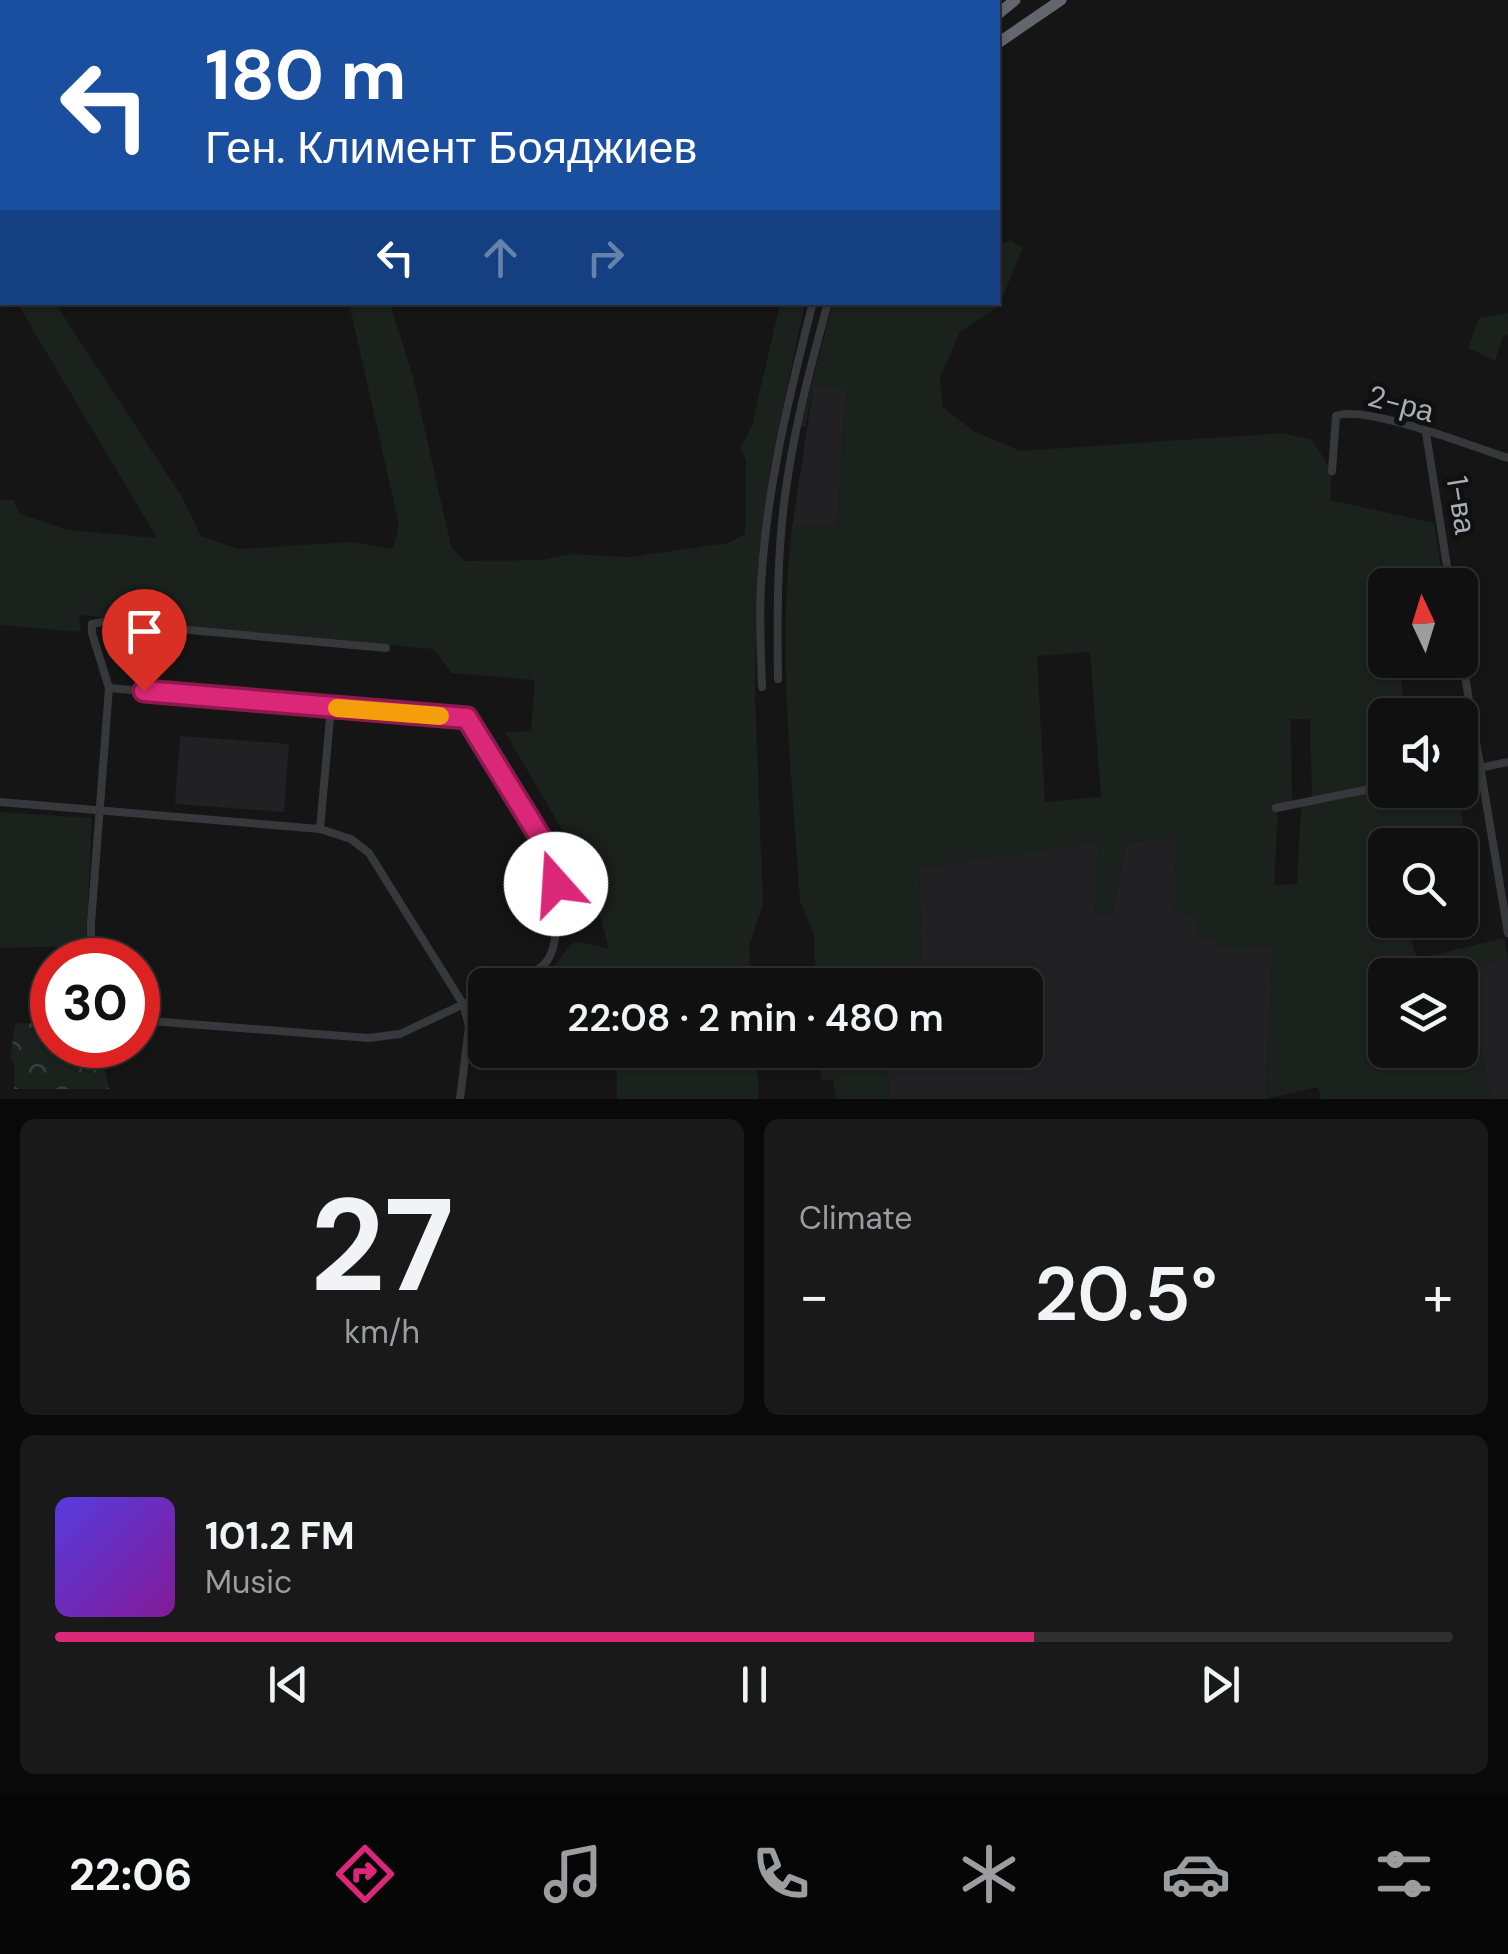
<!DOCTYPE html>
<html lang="en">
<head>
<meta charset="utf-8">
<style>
	body { margin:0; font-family:"DM Sans",sans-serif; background:#191919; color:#f1f3f6; height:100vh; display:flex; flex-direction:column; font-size:38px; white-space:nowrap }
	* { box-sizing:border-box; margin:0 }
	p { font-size:32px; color:#9c9d9f }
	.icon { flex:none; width:55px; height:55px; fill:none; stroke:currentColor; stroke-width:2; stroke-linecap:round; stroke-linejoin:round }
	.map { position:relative; height:1099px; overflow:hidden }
	.sheet { display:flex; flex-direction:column; gap:20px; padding:20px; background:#090909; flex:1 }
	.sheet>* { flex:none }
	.top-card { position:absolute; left:0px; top:0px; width:1000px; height:305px; box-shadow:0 2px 8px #0004,0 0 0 2px #303030; background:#1a4fa0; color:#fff; overflow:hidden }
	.needle { width:65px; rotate:356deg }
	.controls { position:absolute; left:1368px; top:568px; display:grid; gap:20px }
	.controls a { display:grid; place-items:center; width:110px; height:110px; border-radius:15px; background:#101010; box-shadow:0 2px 8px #0004,0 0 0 2px #303030; font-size:50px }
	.speed { position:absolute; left:30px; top:938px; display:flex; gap:20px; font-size:50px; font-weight:700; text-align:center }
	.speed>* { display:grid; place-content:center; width:130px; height:130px; border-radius:50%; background:#101010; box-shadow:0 2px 8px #0004,0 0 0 2px #303030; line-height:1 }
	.speed .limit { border:15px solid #d22; background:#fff; color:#111 }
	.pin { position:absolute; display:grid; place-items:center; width:85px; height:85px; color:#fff; margin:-102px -42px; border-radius:50% 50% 50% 0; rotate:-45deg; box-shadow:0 0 10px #0007 }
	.pin .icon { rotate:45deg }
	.me { position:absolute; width:110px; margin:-55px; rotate:341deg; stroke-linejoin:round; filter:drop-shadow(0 0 8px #0008) }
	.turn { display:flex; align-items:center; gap:35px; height:210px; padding:0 40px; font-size:45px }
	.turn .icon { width:130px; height:130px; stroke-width:2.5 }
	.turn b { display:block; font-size:70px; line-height:85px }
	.lanes { display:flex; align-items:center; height:95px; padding:0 40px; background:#0003; justify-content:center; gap:50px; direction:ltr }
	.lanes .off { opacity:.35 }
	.big { font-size:75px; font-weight:600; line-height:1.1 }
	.sheet .widget { flex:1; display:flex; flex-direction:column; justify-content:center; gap:15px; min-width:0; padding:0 35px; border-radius:15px; background:#191919 }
	.sheet .dial { align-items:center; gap:0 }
	.dial b { font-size:130px; line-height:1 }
	.song { display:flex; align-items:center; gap:30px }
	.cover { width:120px; height:120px; border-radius:15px; background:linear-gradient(135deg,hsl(250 70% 55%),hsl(290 70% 35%)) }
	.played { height:10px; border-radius:5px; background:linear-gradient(90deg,#db2777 70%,#303030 70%) }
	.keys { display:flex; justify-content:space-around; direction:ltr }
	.heat { display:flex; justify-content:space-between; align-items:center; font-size:55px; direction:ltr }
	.sheet .tiles { flex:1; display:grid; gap:20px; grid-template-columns:1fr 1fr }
	.widget:last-child { grid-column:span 2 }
	.trip { position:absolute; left:468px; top:968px; width:575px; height:100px; border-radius:15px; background:#101010; box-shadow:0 2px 8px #0004,0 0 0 2px #303030; font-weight:600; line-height:100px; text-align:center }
	.tab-bar { display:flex; height:160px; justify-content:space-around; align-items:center; background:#060606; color:#9c9d9f }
	.tab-bar .icon { width:70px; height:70px }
	.tab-bar .current { color:#db2777 }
	.tab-bar b { font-size:45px; color:#f1f3f6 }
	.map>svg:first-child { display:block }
	.built { fill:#212123 }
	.grass { fill:#1b211c; fill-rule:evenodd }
	.forest { fill:url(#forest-crowns) }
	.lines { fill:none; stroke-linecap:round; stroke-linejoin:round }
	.minor { stroke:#36383b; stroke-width:8 }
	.highway { stroke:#63666c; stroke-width:11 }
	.route-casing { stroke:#8e194d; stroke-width:25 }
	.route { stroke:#db2777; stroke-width:18 }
	.slow { stroke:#f59e0b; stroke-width:18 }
	.labels { text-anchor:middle; stroke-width:10; stroke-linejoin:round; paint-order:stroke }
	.street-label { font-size:30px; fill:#a8aeb5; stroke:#101011 }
</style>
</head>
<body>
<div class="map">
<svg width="1508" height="1099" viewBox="0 0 1508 1099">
	<defs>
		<pattern id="forest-crowns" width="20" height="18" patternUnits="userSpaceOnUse" patternTransform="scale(2.5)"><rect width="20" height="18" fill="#1b211c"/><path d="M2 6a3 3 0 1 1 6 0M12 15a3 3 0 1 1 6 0" fill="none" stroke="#393f3b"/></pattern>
	</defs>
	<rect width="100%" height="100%" fill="#151516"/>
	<path class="built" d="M 813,389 L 847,389 L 837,524 L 792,528 Z
		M 180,736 L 289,744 L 284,812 L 175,804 Z
		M 1177,836 L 1197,915 L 1216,940 L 1273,947 L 1266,1099 L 890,1099 L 886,1050 L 1025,1050 L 1025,985 L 882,985 L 881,965 L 922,965 L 919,868 L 1100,842 L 1095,913 L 1112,914 L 1126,843 Z
		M 1508,958 L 1508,1099 L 1492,1099 L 1477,1034 L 1462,1039 L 1460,975 L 1451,975 L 1451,972 Z"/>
	<path class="grass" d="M 1011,241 L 1023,248 L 999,306 L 960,332 L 940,378 L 943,407 L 975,432 L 1021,451 L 1283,433 L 1312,440 L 1332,471 L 1330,500 L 1434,523 L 1444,585 L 1385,585 L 1385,660 L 1400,660 L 1404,715 L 1385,715 L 1385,786 L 1312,799 L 1310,719 L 1291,719 L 1292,802 L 1278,810 L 1274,885 L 1297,884 L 1301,807 L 1386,790 L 1460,790 L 1460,783 L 1466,883 L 1460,885 L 1460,845 L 1385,845 L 1385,920 L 1406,920 L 1417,959 L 1504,938 L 1508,958 L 1451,972 L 1451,975 L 1385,975 L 1385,1050 L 1460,1050 L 1460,1028 L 1462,1039 L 1477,1033 L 1492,1099 L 1321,1099 L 1318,1087 L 1266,1099 L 1273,947 L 1217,949 L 1216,940 L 1196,938 L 1197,916 L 1174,913 L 1176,836 L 1126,843 L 1112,914 L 1095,913 L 1099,843 L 919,868 L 922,965 L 881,965 L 882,985 L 816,985 L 814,935 L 800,901 C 792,777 777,652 792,528 L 837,524 L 847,389 L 813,389 L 805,427 L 800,427 L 833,303 L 998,302 L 998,244 ZM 1090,652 L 1101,797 L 1045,802 L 1037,656 Z
		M 17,303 L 55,303 L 182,497 L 201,536 L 238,549 L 353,542 L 393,549 L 399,525 L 349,303 L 390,303 L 413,377 L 451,546 L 464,561 L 543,560 L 570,554 L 630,557 L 728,543 L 745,534 L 746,461 L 740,448 L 752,426 L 780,303 L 805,303 L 770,469 L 758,567 L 755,693 L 763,904 L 749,946 L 751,985 L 540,985 L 540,979 C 557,968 561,953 575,941 L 609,949 L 600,916 L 596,873 L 571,845 L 505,732 L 531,731 L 535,680 L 452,673 L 433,649 L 79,615 L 81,632 L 0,625 L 0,500 L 13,500 L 20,514 L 68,530 L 157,538 Z
		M 1508,313 L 1508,335 L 1503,336 L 1495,361 L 1468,348 L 1479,318 Z
		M 0,812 L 92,818 L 86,946 L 0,948 Z
		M 617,1050 L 756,1050 L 759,1099 L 617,1099 Z
		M 820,1050 L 886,1050 L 890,1099 L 836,1099 L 833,1079 L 821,1081 Z"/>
	<path class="forest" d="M 18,1023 L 52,1024 L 52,1045 L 100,1045 L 109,1089 L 14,1089 L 15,1063 L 10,1059 L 15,1026 Z"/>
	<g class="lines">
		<path class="minor" d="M 889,2 L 890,0
			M 904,2 L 904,0
			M 1426,433 L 1450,585
			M 1332,471 L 1336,416 C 1365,404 1473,447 1508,458
			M 1460,646 L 1508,933
			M 778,679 C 777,609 777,538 789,469 C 798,413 813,358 828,302
			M 762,687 C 761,654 759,619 761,586 C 766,489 789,396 813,302
			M 109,688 L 467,718 L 550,853 C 557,876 562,941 547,961 C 538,973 519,979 506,985
			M 1460,772 L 1508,762
			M 0,802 L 320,829 L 351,839 L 369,853 L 463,1004 L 469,1026 L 460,1099
			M 1276,808 L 1385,786
			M 320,829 L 331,707
			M 91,960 L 91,923 L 109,688 L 92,633 L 92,624 L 102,622 L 386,648
			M 138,1020 L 368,1038 L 400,1034 L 485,994"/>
		<path class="highway" d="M 783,0 L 785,2
			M 823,0 L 854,0
			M 929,0 L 931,2
			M 998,14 L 1015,0
			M 998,43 L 1061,0"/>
	</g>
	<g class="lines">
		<g class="route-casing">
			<path id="route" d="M 144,691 L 467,718 L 550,853 L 556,884"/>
		</g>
		<use href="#route" class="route"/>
		<path class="slow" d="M 337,708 L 440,716"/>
	</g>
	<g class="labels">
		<g class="street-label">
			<text transform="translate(1401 404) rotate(15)" y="10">2-ра</text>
			<text transform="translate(1461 505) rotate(81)" y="10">1-ва</text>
		</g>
	</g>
</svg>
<div class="controls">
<a><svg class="needle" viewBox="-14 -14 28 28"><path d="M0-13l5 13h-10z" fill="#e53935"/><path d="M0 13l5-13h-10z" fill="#9c9d9f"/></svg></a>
<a><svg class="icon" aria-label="sound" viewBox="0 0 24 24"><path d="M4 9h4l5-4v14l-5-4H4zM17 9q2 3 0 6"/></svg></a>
<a><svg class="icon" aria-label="search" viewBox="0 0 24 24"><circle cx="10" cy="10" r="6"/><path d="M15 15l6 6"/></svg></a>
<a><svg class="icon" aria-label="layers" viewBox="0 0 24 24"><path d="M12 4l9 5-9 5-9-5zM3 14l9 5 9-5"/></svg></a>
</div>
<div class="speed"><div class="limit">30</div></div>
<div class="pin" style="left:144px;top:691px;background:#d93025"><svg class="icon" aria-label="arrive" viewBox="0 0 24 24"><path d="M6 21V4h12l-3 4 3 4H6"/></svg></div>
<svg class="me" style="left:556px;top:884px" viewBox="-20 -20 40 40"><circle r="19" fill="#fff"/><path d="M0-13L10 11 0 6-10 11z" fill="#db2777"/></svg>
<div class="trip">22:08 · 2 min · 480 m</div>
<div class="top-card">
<div class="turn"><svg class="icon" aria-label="left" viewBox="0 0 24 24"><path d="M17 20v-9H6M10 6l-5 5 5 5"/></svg><div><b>180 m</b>Ген. Климент Бояджиев</div></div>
<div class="lanes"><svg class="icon" aria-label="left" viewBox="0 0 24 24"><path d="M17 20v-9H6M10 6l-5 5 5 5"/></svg><svg class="icon off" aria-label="ahead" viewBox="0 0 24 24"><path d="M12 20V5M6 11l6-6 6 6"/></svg><svg class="icon off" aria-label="right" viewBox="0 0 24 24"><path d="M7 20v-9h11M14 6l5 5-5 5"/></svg></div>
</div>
</div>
<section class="sheet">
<div class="tiles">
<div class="widget dial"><b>27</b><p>km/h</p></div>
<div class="widget"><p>Climate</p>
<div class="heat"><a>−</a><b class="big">20.5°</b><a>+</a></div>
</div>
<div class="widget">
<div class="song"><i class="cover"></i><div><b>101.2 FM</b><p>Music</p></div></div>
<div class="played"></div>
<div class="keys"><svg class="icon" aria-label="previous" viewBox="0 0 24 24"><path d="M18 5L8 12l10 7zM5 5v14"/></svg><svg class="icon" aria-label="pause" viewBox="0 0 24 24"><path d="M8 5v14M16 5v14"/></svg><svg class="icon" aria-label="next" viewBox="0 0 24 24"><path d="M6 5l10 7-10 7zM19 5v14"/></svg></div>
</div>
</div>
</section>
<nav class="tab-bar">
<b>22:06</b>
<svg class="icon current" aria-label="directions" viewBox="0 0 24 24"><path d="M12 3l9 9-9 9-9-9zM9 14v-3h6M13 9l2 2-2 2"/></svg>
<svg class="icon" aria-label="music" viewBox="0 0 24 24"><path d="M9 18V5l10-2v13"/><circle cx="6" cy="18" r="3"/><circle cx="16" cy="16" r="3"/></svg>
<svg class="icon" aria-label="phone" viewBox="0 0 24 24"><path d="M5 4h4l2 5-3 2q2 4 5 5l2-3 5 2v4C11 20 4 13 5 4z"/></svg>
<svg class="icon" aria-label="climate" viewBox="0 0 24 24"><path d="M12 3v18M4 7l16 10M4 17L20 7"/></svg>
<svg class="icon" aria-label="car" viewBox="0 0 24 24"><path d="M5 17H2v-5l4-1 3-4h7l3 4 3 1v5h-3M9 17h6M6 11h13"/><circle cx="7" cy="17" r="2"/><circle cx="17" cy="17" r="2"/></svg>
<svg class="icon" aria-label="filters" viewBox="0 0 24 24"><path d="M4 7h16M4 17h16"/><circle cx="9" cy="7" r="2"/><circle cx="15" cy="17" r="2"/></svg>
</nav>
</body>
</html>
